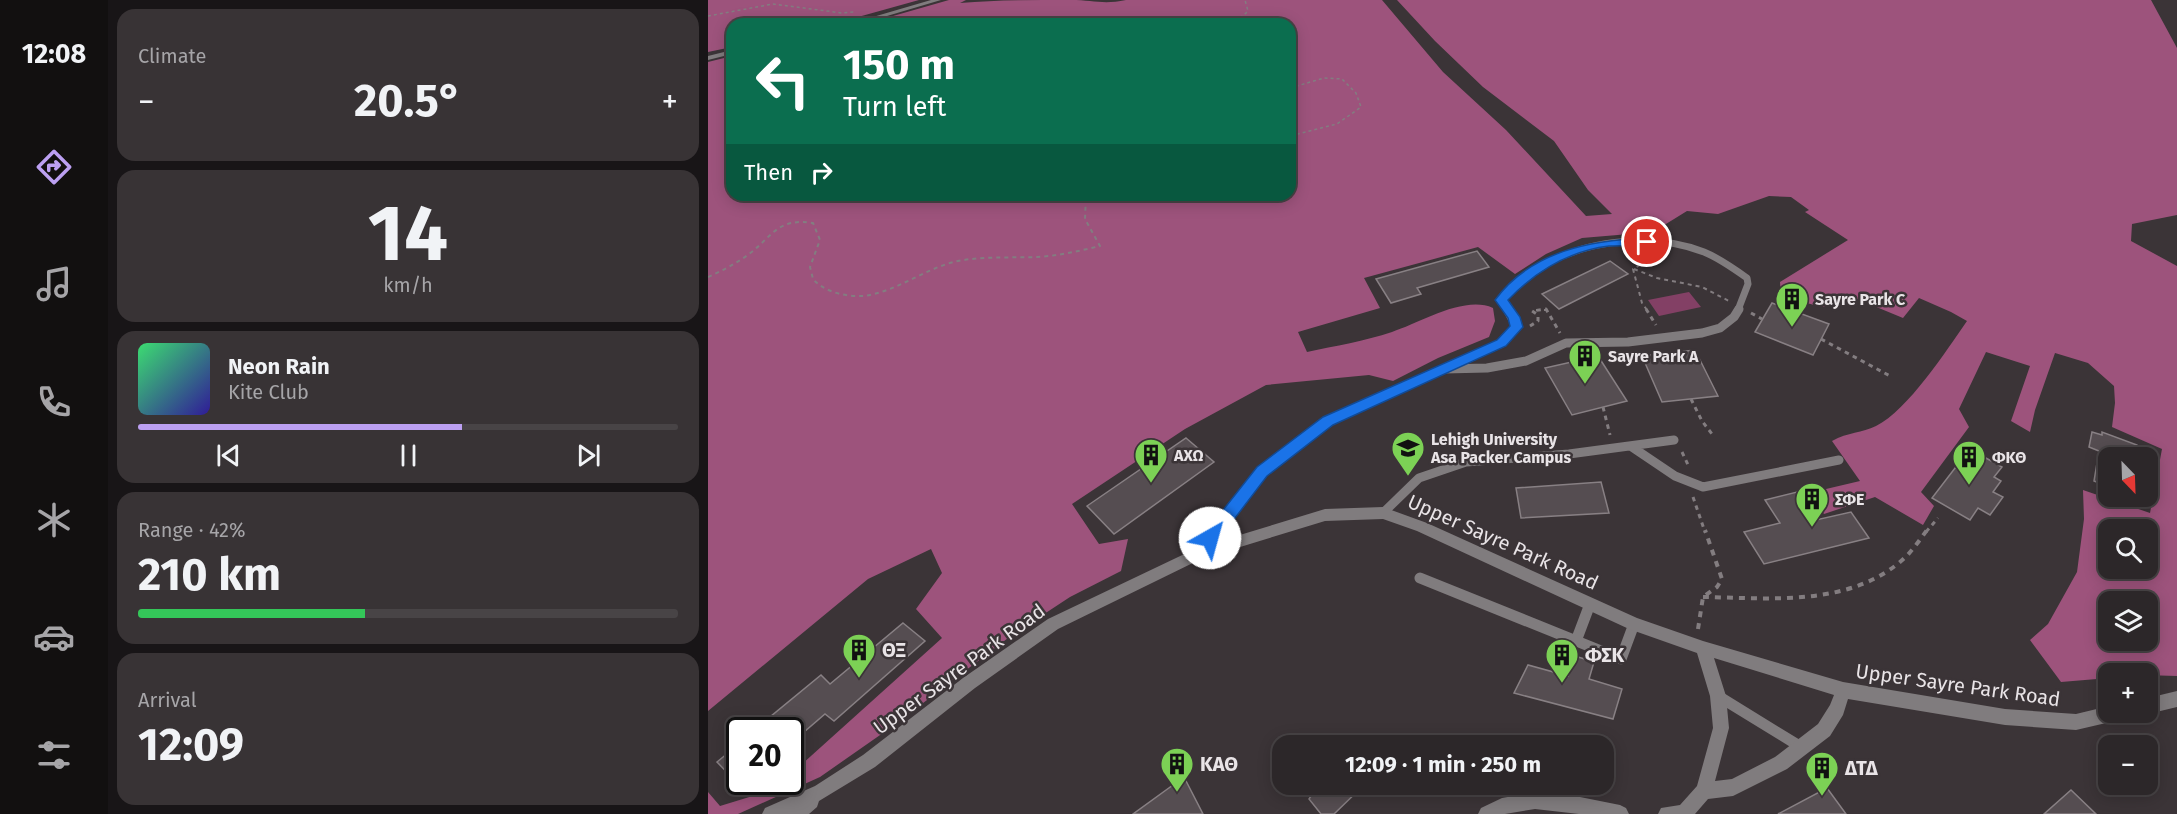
<!DOCTYPE html>
<html lang="en">
<head>
<meta charset="utf-8">
<style>
	body { margin:0; font-family:"Fira Sans",sans-serif; background:#383335; color:#f1f3f6; height:100vh; display:flex; flex-direction:column; font-size:22px; white-space:nowrap }
	* { box-sizing:border-box; margin:0 }
	p { font-size:20px; color:#a6a5a8 }
	.icon { flex:none; width:33px; height:33px; fill:none; stroke:currentColor; stroke-width:2; stroke-linecap:round; stroke-linejoin:round }
	.map { position:relative; flex:1; overflow:hidden }
	.sheet { display:flex; flex-direction:column; gap:9px; padding:9px; background:#181517; width:600px }
	.sheet>* { flex:none }
	.hud { position:absolute; left:18px; top:18px; width:570px; height:183px; border-radius:18px; box-shadow:0 3px 15px #0003,0 0 0 2px #484446; background:#0b6e4f; color:#fff; overflow:hidden }
	.needle { width:39px; rotate:157deg }
	.buttons { position:absolute; left:1390px; top:447px; display:grid; gap:12px }
	.buttons a { display:grid; place-items:center; width:60px; height:60px; border-radius:12px; background:#2c2729; box-shadow:0 3px 15px #0003,0 0 0 2px #484446; font-size:30px }
	.speed { position:absolute; left:18px; top:717px; display:flex; gap:12px; font-size:30px; font-weight:700; text-align:center }
	.speed>* { display:grid; place-content:center; width:78px; height:78px; border-radius:50%; background:#2c2729; box-shadow:0 3px 15px #0003,0 0 0 2px #484446; line-height:1 }
	.speed .limit { border:3px solid #111; border-radius:9px; background:#fff; color:#111 }
	.pin { position:absolute; display:grid; place-items:center; width:51px; height:51px; color:#fff; margin:-26px; border:3px solid #fff; border-radius:50%; box-shadow:0 2px 6px #0007 }
	.me { position:absolute; width:66px; margin:-33px; rotate:38deg; stroke-linejoin:round; filter:drop-shadow(0 0 4px #0008) }
	.turn { display:flex; align-items:center; gap:21px; height:126px; padding:0 18px; font-size:27px }
	.turn .icon { width:78px; height:78px; stroke-width:2.5 }
	.turn b { display:block; font-size:42px; line-height:51px }
	.then { display:flex; align-items:center; height:57px; padding:0 18px; background:#0003; gap:12px; font-size:22px }
	.big { font-size:45px; font-weight:700; line-height:1.1 }
	.sheet .widget { flex:1; display:flex; flex-direction:column; justify-content:center; gap:9px; min-width:0; padding:0 21px; border-radius:18px; background:#383335 }
	.sheet .dial { align-items:center; gap:0 }
	.dial b { font-size:78px; line-height:1 }
	.song { display:flex; align-items:center; gap:18px }
	.cover { width:72px; height:72px; border-radius:9px; background:linear-gradient(135deg,hsl(140 70% 55%),hsl(250 70% 35%)) }
	.played { height:6px; border-radius:3px; background:linear-gradient(90deg,#bca0f2 60%,#484446 60%) }
	.keys { display:flex; justify-content:space-around; direction:ltr }
	.heat { display:flex; justify-content:space-between; align-items:center; font-size:33px; direction:ltr }
	.charge { height:9px; border-radius:4px; background:linear-gradient(90deg,#34c759 42%,#484446 0) }
	.trip { position:absolute; left:564px; top:735px; width:342px; height:60px; border-radius:18px; background:#2c2729; box-shadow:0 3px 15px #0003,0 0 0 2px #484446; font-weight:700; line-height:60px; text-align:center }
	main { display:flex; flex:1; min-height:0 }
	.menu { display:flex; flex-direction:column; width:108px; justify-content:space-around; align-items:center; background:#121010; color:#a6a5a8 }
	.menu .icon { width:42px; height:42px }
	.menu .selected { color:#bca0f2 }
	.menu b { font-size:27px; color:#f1f3f6 }
	.map>svg:first-child { display:block }
	.green { fill:#834065 }
	.forest { fill:#9d537c; fill-rule:evenodd }
	.building { fill:#554d51; stroke:#888084; stroke-width:1.5 }
	.lines { fill:none; stroke-linecap:round; stroke-linejoin:round }
	.path-far3 { stroke:#837d80; stroke-width:1.5; stroke-dasharray:3 3; stroke-linecap:butt }
	.path-far2 { stroke:#837d80; stroke-width:2; stroke-dasharray:4 4; stroke-linecap:butt }
	.path-far1 { stroke:#837d80; stroke-width:3; stroke-dasharray:4.5 4.5; stroke-linecap:butt }
	.path { stroke:#837d80; stroke-width:4; stroke-dasharray:6 6; stroke-linecap:butt }
	.service-far2 { stroke:#807c7e; stroke-width:7 }
	.service-far1 { stroke:#807c7e; stroke-width:9 }
	.service { stroke:#807c7e; stroke-width:11 }
	.minor { fill:#807c7e; fill-rule:evenodd }
	.tertiary { fill:#807c7e; fill-rule:evenodd }
	.route { fill:#1a73e8; stroke:#114b97; stroke-width:1.5 }
	.labels { text-anchor:middle; stroke-width:5; stroke-linejoin:round; paint-order:stroke }
	.poi-label { font-size:16px; font-weight:bold; fill:#e9e4e7; stroke:#3b3437; text-anchor:start }
	.near-street-label { font-size:20px; fill:#e9e4e7; stroke:#3b3437 }
	.near-poi-label { font-size:20px; font-weight:bold; fill:#e9e4e7; stroke:#3b3437; text-anchor:start }
</style>
</head>
<body>
<main>
<nav class="menu">
<b>12:08</b>
<svg class="icon selected" aria-label="directions" viewBox="0 0 24 24"><path d="M12 3l9 9-9 9-9-9zM9 14v-3h6M13 9l2 2-2 2"/></svg>
<svg class="icon" aria-label="music" viewBox="0 0 24 24"><path d="M9 18V5l10-2v13"/><circle cx="6" cy="18" r="3"/><circle cx="16" cy="16" r="3"/></svg>
<svg class="icon" aria-label="phone" viewBox="0 0 24 24"><path d="M5 4h4l2 5-3 2q2 4 5 5l2-3 5 2v4C11 20 4 13 5 4z"/></svg>
<svg class="icon" aria-label="climate" viewBox="0 0 24 24"><path d="M12 3v18M4 7l16 10M4 17L20 7"/></svg>
<svg class="icon" aria-label="car" viewBox="0 0 24 24"><path d="M5 17H2v-5l4-1 3-4h7l3 4 3 1v5h-3M9 17h6M6 11h13"/><circle cx="7" cy="17" r="2"/><circle cx="17" cy="17" r="2"/></svg>
<svg class="icon" aria-label="filters" viewBox="0 0 24 24"><path d="M4 7h16M4 17h16"/><circle cx="9" cy="7" r="2"/><circle cx="15" cy="17" r="2"/></svg>
</nav>
<section class="sheet">
<div class="widget"><p>Climate</p>
<div class="heat"><a>−</a><b class="big">20.5°</b><a>+</a></div>
</div>
<div class="widget dial"><b>14</b><p>km/h</p></div>
<div class="widget">
<div class="song"><i class="cover"></i><div><b>Neon Rain</b><p>Kite Club</p></div></div>
<div class="played"></div>
<div class="keys"><svg class="icon" aria-label="previous" viewBox="0 0 24 24"><path d="M18 5L8 12l10 7zM5 5v14"/></svg><svg class="icon" aria-label="pause" viewBox="0 0 24 24"><path d="M8 5v14M16 5v14"/></svg><svg class="icon" aria-label="next" viewBox="0 0 24 24"><path d="M6 5l10 7-10 7zM19 5v14"/></svg></div>
</div>
<div class="widget"><p>Range · 42%</p><b class="big">210 km</b><div class="charge"></div></div>
<div class="widget"><p>Arrival</p><b class="big">12:09</b></div>
</section>
<div class="map">
<svg width="1469" height="814" viewBox="0 0 1469 814">
	<rect width="100%" height="100%" fill="#3b3437"/>
	<path class="green" d="M 981,292 L 993,307 L 951,316 L 940,300 Z"/>
	<path class="forest" d="M 0,0 L 211,0 L 125,24 L 24,24 L 24,47 L 0,52 Z
		M 241,0 L 258,0 L 252,3 C 289,0 326,0 363,0 C 385,0 395,5 418,0 L 674,0 L 735,72 L 798,130 L 878,216 L 904,214 L 880,190 L 846,141 L 775,87 L 727,41 L 689,0 L 1443,0 L 1469,48 L 1469,215 L 1424,224 L 1423,241 L 1469,266 L 1469,676 L 1401,674 L 1401,678 L 1353,682 L 1322,640 L 1340,624 L 1369,572 L 1376,519 L 1375,490 L 1442,513 L 1454,449 L 1404,427 L 1407,403 L 1406,386 L 1380,363 L 1347,353 L 1327,410 L 1322,432 L 1303,421 L 1322,366 L 1278,352 L 1251,409 L 1261,427 L 1213,492 L 1226,506 L 1215,525 L 1167,497 L 1116,514 L 1101,493 L 1152,481 L 1124,441 C 1140,432 1154,433 1168,426 C 1200,410 1238,351 1259,321 L 1243,312 L 1211,298 L 1195,318 L 1149,299 L 1115,307 L 1073,297 L 1072,282 L 1140,240 L 1097,212 L 1101,210 L 1083,197 L 1061,196 L 1010,214 L 979,211 L 945,232 L 874,238 L 838,254 L 807,274 L 770,247 L 656,278 L 672,308 L 590,332 L 599,352 C 627,346 657,341 684,332 C 712,323 756,295 785,308 L 787,321 L 781,337 L 730,358 L 685,381 L 661,375 L 558,385 L 477,429 L 364,504 L 391,544 L 420,539 L 413,571 L 362,597 L 304,635 L 185,726 L 112,777 L 30,814 L 0,814 L 0,792 L 12,806 L 64,790 L 74,782 L 82,782 L 83,774 L 234,638 L 208,609 L 234,573 L 223,549 L 160,579 L 0,711 L 0,62 L 24,56 L 24,195 L 582,195 L 582,24 L 157,24 ZM 1401,530 L 1440,530 L 1440,568 L 1401,568 ZM 1401,602 L 1440,602 L 1440,640 L 1401,640 Z"/>
	<path class="building" d="M 769,251 L 781,267 L 709,288 L 713,294 L 683,303 L 668,279 Z
		M 902,261 L 920,274 L 851,309 L 834,294 Z
		M 1064,303 L 1121,324 L 1105,355 L 1047,332 Z
		M 987,350 L 1010,396 L 954,402 L 934,356 Z
		M 890,356 L 919,401 L 864,415 L 837,368 Z
		M 1384,432 L 1394,435 L 1394,432 L 1429,445 L 1429,458 L 1401,458 L 1401,487 L 1386,481 L 1391,451 L 1381,447 Z
		M 478,438 L 506,462 L 406,534 L 379,506 Z
		M 1269,453 L 1294,467 L 1286,477 L 1293,481 L 1285,492 L 1295,497 L 1282,515 L 1270,508 L 1262,520 L 1224,498 L 1254,459 L 1261,463 Z
		M 893,482 L 901,513 L 813,518 L 808,488 Z
		M 1089,492 L 1108,520 L 1143,512 L 1161,538 L 1056,564 L 1036,532 L 1072,523 L 1057,500 Z
		M 195,623 L 217,641 L 126,721 L 117,714 L 82,744 L 82,730 L 46,730 L 113,675 L 122,684 Z
		M 867,656 L 886,662 L 881,679 L 914,689 L 905,719 L 806,693 L 820,665 L 860,676 Z
		M 32,743 L 32,786 L 9,762 Z
		M 476,777 L 495,814 L 425,814 Z
		M 611,784 L 657,784 L 626,814 L 613,814 L 601,799 Z
		M 1119,788 L 1138,814 L 1070,814 Z
		M 1363,790 L 1388,814 L 1336,814 Z"/>
	<g class="lines">
		<path class="path-far3" d="M 0,16 L 65,4 L 134,13 L 146,12
			M 515,24 L 535,16 L 540,11 L 537,0
			M 582,88 L 616,78 L 634,79 L 648,93 L 653,107 L 629,124 L 582,136"/>
		<path class="path-far2" d="M 582,136 L 586,135
			M 926,269 L 949,278 L 994,287 L 1021,301
			M 0,277 C 16,270 31,262 45,251 C 66,233 72,218 105,223 L 112,240 L 102,267 L 105,279 C 116,292 138,297 155,296 C 189,292 217,268 250,261 C 276,256 303,258 329,257 C 350,256 371,251 392,246 L 377,219 L 378,195
			M 828,310 L 839,310
			M 939,310 L 934,303 L 925,269 L 949,255"/>
		<path class="path-far1" d="M 938,309 L 948,325
			M 1043,313 L 1054,319
			M 822,326 L 830,321 L 830,315 L 824,311 L 838,309 L 852,333
			M 1113,339 L 1184,377
			M 983,399 L 994,421 L 1004,434
			M 895,407 L 902,435
			M 974,452 L 981,467
			M 985,497 L 997,532
			M 1218,532 L 1230,518"/>
		<path class="path" d="M 995,597 C 1060,598 1138,607 1192,562 C 1203,553 1211,541 1219,530
			M 990,629 L 995,597 L 1009,587 L 1014,579 L 997,530"/>
		<path class="service-far2" d="M 800,310 L 793,300 C 808,286 822,273 840,263 C 884,239 948,233 996,252 C 1011,258 1025,268 1039,278 L 1040,284 L 1030,310"/>
		<path class="service-far1" d="M 736,369 L 794,343 L 809,327 L 799,309
			M 736,369 L 779,368 L 818,361 L 858,343 L 920,342 L 994,333 L 1012,328 L 1026,317 L 1031,309
			M 924,447 L 967,476 L 995,487 L 1131,460
			M 675,513 L 711,478 L 758,462 L 861,454 L 966,440
			M 506,532 L 554,472 L 620,421 L 736,369"/>
		<path class="service" d="M 489,554 L 508,530
			M 712,578 L 913,659 L 926,624
			M 868,641 L 882,604
			M 1010,696 L 1093,747"/>
		<path class="minor" d="M 675,507 L 719,523 L 929,618 L 995,641 L 1135,682 L 1297,709 L 1368,714 L 1401,706 L 1401,712 L 1419,712 L 1417,718 L 1411,720 L 1368,730 L 1297,725 L 1140,699 L 1135,715 L 1122,736 L 1079,769 L 1025,796 L 1000,799 L 987,814 L 950,814 L 953,808 L 972,805 L 989,786 L 1005,728 L 1002,696 L 989,653 L 921,629 L 709,531 L 675,519 L 617,521 L 493,559 L 350,629 L 267,688 L 167,767 L 111,801 L 109,807 L 101,814 L 54,814 L 57,808 L 107,786 L 155,755 L 255,678 L 340,619 L 489,548 L 617,509 ZM 1006,658 L 1126,695 L 1122,705 L 1110,724 L 1067,757 L 1024,779 L 1007,781 L 1021,728 L 1018,696 Z
			M 1469,691 L 1469,707 L 1440,714 L 1437,712 L 1440,712 L 1440,698 Z
			M 827,792 L 862,795 L 912,805 L 918,808 L 921,814 L 871,814 L 827,809 L 797,814 L 770,814 L 773,808 L 794,798 Z"/>
		<path class="tertiary" d="M 223,0 L 233,0 L 152,24 L 141,24 Z
			M 24,50 L 24,54 L 0,60 L 0,56 Z"/>
	</g>
	<path class="route" d="M 939,238 L 943,239 L 943,244 C 930,247 915,245 901,246 C 860,251 828,271 800,300 L 812,317 L 815,327 L 798,346 L 625,425 L 559,476 L 508,543 L 502,545 L 497,543 L 494,538 L 497,533 L 549,467 L 615,417 L 789,340 L 802,326 L 800,318 L 787,300 C 823,251 883,240 939,238 Z"/>
	<defs>
		<g id="building-pin" transform="scale(1.725)"><path d="M0 17L-7.5 6A9.5 9.5 0 1 1 7.5 6Z" fill="#7cd155" stroke="#3b3437"/><path d="M-4-6H4V6H1V3H-1V6H-4ZM-2.5-4.3h1.7v1.8h-1.7ZM.8-4.3h1.7v1.8H.8ZM-2.5-1h1.7V.8h-1.7ZM.8-1h1.7V.8H.8Z" fill="#111"/></g>
		<g id="university-pin" transform="scale(1.725)"><path d="M0 17L-7.5 6A9.5 9.5 0 1 1 7.5 6Z" fill="#7cd155" stroke="#3b3437"/><path d="M0-5L7-2L0 1L-7-2ZM-4 1L0 2.5L4 1V4Q0 6-4 4Z" fill="#111"/></g>
	</defs>
	<g fill-rule="evenodd">
		<use href="#building-pin" x="1084" y="299"/>
		<use href="#building-pin" x="877" y="356"/>
		<use href="#university-pin" x="700" y="448"/>
		<use href="#building-pin" x="443" y="455"/>
		<use href="#building-pin" x="1261" y="457"/>
		<use href="#building-pin" x="1104" y="499"/>
		<use href="#building-pin" x="151" y="650"/>
		<use href="#building-pin" x="854" y="655"/>
		<use href="#building-pin" x="469" y="764"/>
		<use href="#building-pin" x="1114" y="768"/>
	</g>
	<g class="labels">
		<g class="poi-label">
			<text x="1107" y="305">Sayre Park C</text>
			<text x="900" y="362">Sayre Park A</text>
			<text x="723" y="445">Lehigh University<tspan x="723" dy="18">Asa Packer Campus</tspan></text>
			<text x="466" y="461">ΑΧΩ</text>
			<text x="1284" y="463">ΦΚΘ</text>
			<text x="1127" y="505">ΣΦΕ</text>
		</g>
		<g class="near-street-label">
			<text transform="translate(795 542) rotate(24)" y="7">Upper Sayre Park Road</text>
			<text transform="translate(251 669) rotate(-36)" y="7">Upper Sayre Park Road</text>
			<text transform="translate(1250 685) rotate(8)" y="7">Upper Sayre Park Road</text>
		</g>
		<g class="near-poi-label">
			<text x="174" y="657">ΘΞ</text>
			<text x="877" y="662">ΦΣK</text>
			<text x="492" y="771">ΚΑΘ</text>
			<text x="1137" y="775">ΔΤΔ</text>
		</g>
	</g>
</svg>
<div class="buttons">
<a><svg class="needle" viewBox="-14 -14 28 28"><path d="M0-13l5 13h-10z" fill="#e53935"/><path d="M0 13l5-13h-10z" fill="#a6a5a8"/></svg></a>
<a><svg class="icon" aria-label="search" viewBox="0 0 24 24"><circle cx="10" cy="10" r="6"/><path d="M15 15l6 6"/></svg></a>
<a><svg class="icon" aria-label="layers" viewBox="0 0 24 24"><path d="M12 4l9 5-9 5-9-5zM3 14l9 5 9-5"/></svg></a>
<a>+</a>
<a>−</a>
</div>
<div class="speed"><div class="limit">20</div></div>
<div class="pin" style="left:939px;top:242px;background:#d93025"><svg class="icon" aria-label="arrive" viewBox="0 0 24 24"><path d="M6 21V4h12l-3 4 3 4H6"/></svg></div>
<svg class="me" style="left:502px;top:538px" viewBox="-20 -20 40 40"><circle r="19" fill="#fff"/><path d="M0-13L10 11 0 6-10 11z" fill="#1a73e8"/></svg>
<div class="trip">12:09 · 1 min · 250 m</div>
<div class="hud">
<div class="turn"><svg class="icon" aria-label="left" viewBox="0 0 24 24"><path d="M17 20v-9H6M10 6l-5 5 5 5"/></svg><div><b>150 m</b>Turn left</div></div>
<div class="then">Then<svg class="icon" aria-label="right" viewBox="0 0 24 24"><path d="M7 20v-9h11M14 6l5 5-5 5"/></svg></div>
</div>
</div>
</main>
</body>
</html>
